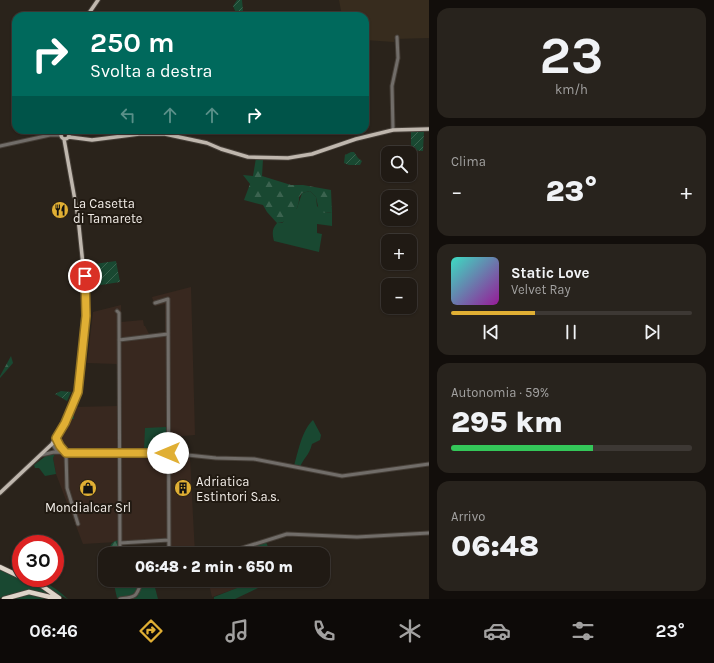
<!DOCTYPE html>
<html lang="it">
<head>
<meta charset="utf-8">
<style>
	body { margin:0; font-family:Karla,sans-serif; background:#28231d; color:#f1f3f6; height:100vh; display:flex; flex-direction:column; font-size:15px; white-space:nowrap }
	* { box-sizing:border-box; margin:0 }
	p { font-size:13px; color:#a2a1a0 }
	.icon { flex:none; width:22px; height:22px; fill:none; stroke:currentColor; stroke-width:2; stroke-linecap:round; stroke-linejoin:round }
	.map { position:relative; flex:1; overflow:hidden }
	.details { display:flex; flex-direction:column; gap:8px; padding:8px; background:#120e0b; width:285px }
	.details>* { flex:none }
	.hud { position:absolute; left:12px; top:12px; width:357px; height:122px; border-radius:12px; box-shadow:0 1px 3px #0004,0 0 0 1px #3d3834; background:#00695c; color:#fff; overflow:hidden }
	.tools { position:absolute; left:381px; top:146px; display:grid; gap:8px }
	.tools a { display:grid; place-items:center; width:36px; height:36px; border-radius:8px; background:#201a14; box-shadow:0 1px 3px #0004,0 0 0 1px #3d3834; font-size:20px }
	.speed { position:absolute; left:12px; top:535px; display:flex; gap:8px; font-size:20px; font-weight:700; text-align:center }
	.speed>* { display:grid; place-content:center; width:52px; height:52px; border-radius:50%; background:#201a14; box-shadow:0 1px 3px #0004,0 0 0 1px #3d3834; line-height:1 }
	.speed .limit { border:6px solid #d22; background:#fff; color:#111 }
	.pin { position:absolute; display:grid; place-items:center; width:34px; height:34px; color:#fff; margin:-17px; border:2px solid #fff; border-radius:50%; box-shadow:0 1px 4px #0007 }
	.me { position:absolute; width:44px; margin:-22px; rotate:270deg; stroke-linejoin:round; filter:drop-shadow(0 0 3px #0008) }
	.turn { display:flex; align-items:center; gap:14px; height:84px; padding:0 12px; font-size:18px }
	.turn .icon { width:52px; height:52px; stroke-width:2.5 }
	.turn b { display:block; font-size:28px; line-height:34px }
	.lanes { display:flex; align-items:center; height:38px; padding:0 12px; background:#0003; justify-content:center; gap:20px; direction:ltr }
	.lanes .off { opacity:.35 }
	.big { font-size:30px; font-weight:800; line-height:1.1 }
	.details .card { flex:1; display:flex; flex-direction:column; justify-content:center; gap:6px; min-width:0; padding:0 14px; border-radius:12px; background:#28231d }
	.details .dial { align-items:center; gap:0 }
	.dial b { font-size:52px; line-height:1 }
	.song { display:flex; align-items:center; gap:12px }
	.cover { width:48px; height:48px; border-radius:6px; background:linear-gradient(135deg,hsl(170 70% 55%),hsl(300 70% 35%)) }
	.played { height:4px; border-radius:2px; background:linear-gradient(90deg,#e0af34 35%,#3d3834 35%) }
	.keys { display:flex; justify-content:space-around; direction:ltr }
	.heat { display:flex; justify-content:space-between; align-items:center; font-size:22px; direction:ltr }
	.charge { height:6px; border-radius:3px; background:linear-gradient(90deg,#34c759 59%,#3d3834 0) }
	.trip { position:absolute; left:98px; top:547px; width:232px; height:40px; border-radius:12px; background:#201a14; box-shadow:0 1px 3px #0004,0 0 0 1px #3d3834; font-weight:800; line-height:40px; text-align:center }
	.dock { display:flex; height:64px; justify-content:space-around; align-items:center; background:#0d0a08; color:#a2a1a0 }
	.dock .icon { width:28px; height:28px }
	.dock .active { color:#e0af34 }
	.dock b { font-size:18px; color:#f1f3f6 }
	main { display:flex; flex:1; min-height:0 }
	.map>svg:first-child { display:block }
	.built { fill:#372c1e }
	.industrial { fill:#38281f }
	.grass { fill:#194831 }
	.forest { fill:url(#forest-firs) }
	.garden { fill:url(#garden-furrows) }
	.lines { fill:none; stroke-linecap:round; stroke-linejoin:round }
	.minor-casing { stroke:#463f38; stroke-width:5 }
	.major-casing { stroke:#463f38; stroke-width:5.5 }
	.highway-casing { stroke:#463f38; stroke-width:6 }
	.minor { stroke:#716d69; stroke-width:3 }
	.major { stroke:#bfb7ae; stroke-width:3.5 }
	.highway { stroke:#ddd4c9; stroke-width:4.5 }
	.route-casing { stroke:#927222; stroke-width:10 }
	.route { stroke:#e0af34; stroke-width:7 }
	.labels { text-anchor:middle; stroke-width:4; stroke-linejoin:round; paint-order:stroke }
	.poi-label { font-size:13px; fill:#f1ece7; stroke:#211a12; text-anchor:start }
</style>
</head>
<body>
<main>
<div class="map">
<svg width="429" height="599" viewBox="0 0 429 599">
	<defs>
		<pattern id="forest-firs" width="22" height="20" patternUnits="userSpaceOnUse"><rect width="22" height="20" fill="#194831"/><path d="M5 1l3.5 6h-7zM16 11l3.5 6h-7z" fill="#3b634f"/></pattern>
		<pattern id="garden-furrows" width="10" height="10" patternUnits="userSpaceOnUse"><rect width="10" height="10" fill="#194831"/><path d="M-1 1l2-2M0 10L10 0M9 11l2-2" fill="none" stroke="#3b634f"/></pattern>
	</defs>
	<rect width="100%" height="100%" fill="#2a231b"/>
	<path class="built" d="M 339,0 L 429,0 L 429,38 L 394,39 L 394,42 L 365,40 L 365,16 L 342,16 Z"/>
	<path class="industrial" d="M 191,287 L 195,435 L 170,437 L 171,455 L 190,458 L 195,554 L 168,554 L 167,539 L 83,544 L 56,474 L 53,458 L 55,454 L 64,455 L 67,451 L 59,442 L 58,437 L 75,407 L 117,406 L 117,364 L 87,363 L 93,312 L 121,305 L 121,322 L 143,320 L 144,326 L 145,326 L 149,334 L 165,332 L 165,304 L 155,306 L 152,297 Z
		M 208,580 L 235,580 L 238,588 L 212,597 Z"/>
	<path class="grass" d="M 310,191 L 316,197 L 317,206 L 325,213 L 332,212 L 332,226 L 317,224 L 317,233 L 322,234 L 319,252 L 274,241 C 272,233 272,229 277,223 L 282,223 L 297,208 L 302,193 Z
		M 73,410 L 74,419 L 71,419 L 59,442 L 58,437 Z
		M 313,420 L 321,435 L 320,440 L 312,444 C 309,456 304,457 300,467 L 294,466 C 298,452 302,430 313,420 Z
		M 166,427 L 167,450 L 144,450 L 145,428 Z
		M 55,454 L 53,458 L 56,474 L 45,476 L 39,468 L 35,468 L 34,465 L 47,455 Z
		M 266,542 L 271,554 L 228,554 Z
		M 0,569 L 42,588 L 49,594 L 25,591 L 0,598 Z
		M 31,578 C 43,578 59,591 68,599 C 65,599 38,581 31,578 Z
		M 113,580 L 145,580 L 134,596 L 117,598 Z
		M 148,580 L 153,580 L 158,599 L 129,599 L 137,597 L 141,586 Z
		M 235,580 L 282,580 L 258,588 L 235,599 L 214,599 L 214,597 L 237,588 Z
		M 30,594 L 51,599 L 8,599 Z"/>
	<path class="forest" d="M 256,158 L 263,159 L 262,176 L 291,185 L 303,185 L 331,190 L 332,212 L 325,213 L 319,211 L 316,197 L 310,191 L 302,193 L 299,197 C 300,209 289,223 277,223 L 267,212 L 263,205 L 244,200 L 250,184 L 243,175 L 253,176 Z
		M 11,356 L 13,363 L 0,378 L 0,376 Z
		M 119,540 L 120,554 L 111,554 C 108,547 111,541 119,540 Z"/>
	<path class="garden" d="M 237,0 L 242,0 L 243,11 L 237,15 L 233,6 Z
		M 411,130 L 424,131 L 423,151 L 411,150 Z
		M 351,152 L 354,152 L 358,158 L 362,161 L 360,165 L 349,165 L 344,163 L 345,155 Z
		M 116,261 L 120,282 L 88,287 L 87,265 Z
		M 61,391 L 71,392 L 67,401 L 55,394 Z"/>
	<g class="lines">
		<g class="minor-casing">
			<path id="minor" d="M 393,130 L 392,86 L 398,58 L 397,37
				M 0,146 L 50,135 L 61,135
				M 155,303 L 168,299 L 169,554
				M 117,311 L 119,313 L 120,554
				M 119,340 L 168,334
				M 56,438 L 60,446 L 66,453 L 67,488 L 78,524
				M 52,444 L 58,452
				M 41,455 L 54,452 L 168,453 L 216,458 L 254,459 L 342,476 L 429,464
				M 120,543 L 169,540
				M 223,554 L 287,534 L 357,537 L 429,533
				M 120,599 C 135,597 136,598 141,583 L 146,580"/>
		</g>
		<g class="major-casing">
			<path id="major" d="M 87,16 L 98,0
				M61 135a4 4 0 1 1 8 0a4 4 0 1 1-8 0Z
				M 69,137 L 92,140 L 139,134 L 165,134 L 207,143 L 221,149 L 248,157 L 288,158 L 312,154 L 356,139 L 393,130 L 429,129
				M 0,493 L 52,444 L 65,423 L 78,392 L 87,303 L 78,217 L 64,139"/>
		</g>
		<g class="highway-casing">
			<path id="highway" d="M 0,567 L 21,577
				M 24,578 L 42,586 L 59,598
				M 4,599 L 29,592 L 58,599"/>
		</g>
		<use href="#minor" class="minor"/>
		<use href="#major" class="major"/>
		<use href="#highway" class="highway"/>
	</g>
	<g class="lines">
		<g class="route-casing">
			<path id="route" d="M 85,276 L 86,316 L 78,392 L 65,423 L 56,438 L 60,446 L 66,453 L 168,453"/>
		</g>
		<use href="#route" class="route"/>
	</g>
	<defs>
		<g id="restaurant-disc" transform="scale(0.9)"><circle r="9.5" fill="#e0af34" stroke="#211a12"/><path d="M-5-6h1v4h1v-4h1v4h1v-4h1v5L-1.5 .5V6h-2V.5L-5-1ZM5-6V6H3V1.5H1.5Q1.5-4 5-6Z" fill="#111"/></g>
		<g id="shop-disc" transform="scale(0.9)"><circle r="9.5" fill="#e0af34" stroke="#211a12"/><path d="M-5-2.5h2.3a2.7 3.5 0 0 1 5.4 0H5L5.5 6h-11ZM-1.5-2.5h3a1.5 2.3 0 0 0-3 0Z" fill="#111"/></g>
		<g id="building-disc" transform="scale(0.9)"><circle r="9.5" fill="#e0af34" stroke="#211a12"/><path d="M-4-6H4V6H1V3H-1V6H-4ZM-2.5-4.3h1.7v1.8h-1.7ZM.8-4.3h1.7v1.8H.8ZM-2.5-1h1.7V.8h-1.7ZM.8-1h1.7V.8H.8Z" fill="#111"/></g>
	</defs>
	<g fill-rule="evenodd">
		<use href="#restaurant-disc" x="60" y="210"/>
		<use href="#shop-disc" x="88" y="488"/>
		<use href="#building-disc" x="183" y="488"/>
	</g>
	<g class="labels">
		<g class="poi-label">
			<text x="73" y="208">La Casetta<tspan x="73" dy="15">di Tamarete</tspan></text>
			<text x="196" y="486">Adriatica<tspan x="196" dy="15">Estintori S.a.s.</tspan></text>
			<text x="88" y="512" text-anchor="middle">Mondialcar Srl</text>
		</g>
	</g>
</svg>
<div class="tools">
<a><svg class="icon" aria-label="search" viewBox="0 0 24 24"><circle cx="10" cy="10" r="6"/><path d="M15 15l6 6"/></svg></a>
<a><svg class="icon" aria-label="layers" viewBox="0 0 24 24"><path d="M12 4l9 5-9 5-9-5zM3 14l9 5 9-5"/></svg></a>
<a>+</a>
<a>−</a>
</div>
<div class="speed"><div class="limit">30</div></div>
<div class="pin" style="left:85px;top:276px;background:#d93025"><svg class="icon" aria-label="arrive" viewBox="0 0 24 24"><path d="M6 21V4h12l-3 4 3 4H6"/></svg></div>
<svg class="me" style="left:168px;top:453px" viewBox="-20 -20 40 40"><circle r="19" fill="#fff"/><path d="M0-13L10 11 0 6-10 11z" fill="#e0af34"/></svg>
<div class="trip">06:48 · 2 min · 650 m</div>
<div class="hud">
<div class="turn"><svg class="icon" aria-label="right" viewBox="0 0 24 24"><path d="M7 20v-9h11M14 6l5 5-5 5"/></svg><div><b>250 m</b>Svolta a destra</div></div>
<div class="lanes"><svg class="icon off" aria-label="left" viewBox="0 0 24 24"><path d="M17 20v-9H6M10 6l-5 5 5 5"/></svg><svg class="icon off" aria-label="ahead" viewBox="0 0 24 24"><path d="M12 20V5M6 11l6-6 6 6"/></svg><svg class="icon off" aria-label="ahead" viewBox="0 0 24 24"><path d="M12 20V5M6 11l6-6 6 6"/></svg><svg class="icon" aria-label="right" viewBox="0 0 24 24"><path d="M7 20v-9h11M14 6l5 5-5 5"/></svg></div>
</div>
</div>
<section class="details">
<div class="card dial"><b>23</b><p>km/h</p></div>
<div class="card"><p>Clima</p>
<div class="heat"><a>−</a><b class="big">23°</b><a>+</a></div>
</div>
<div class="card">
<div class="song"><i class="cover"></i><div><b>Static Love</b><p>Velvet Ray</p></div></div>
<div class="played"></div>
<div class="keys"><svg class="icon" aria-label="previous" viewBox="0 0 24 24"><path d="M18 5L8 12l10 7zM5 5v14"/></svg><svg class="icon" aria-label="pause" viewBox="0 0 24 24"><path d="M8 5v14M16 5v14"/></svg><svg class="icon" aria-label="next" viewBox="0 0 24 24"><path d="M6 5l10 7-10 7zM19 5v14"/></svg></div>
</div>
<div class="card"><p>Autonomia · 59%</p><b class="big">295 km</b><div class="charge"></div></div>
<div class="card"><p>Arrivo</p><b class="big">06:48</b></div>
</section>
</main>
<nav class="dock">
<b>06:46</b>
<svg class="icon active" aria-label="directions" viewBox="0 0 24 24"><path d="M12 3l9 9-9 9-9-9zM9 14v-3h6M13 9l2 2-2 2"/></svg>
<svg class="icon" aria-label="music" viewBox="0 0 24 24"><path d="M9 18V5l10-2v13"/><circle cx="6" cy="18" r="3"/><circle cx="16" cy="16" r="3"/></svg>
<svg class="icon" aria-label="phone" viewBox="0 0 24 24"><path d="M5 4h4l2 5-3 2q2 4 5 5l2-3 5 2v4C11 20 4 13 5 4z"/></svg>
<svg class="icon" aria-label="climate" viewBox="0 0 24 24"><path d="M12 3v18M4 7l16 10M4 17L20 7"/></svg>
<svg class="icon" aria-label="car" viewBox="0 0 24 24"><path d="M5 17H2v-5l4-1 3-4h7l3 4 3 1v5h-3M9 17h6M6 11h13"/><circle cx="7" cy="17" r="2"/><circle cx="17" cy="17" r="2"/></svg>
<svg class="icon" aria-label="filters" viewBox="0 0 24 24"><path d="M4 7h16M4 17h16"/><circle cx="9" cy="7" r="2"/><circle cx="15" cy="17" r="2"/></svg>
<b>23°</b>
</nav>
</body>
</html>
